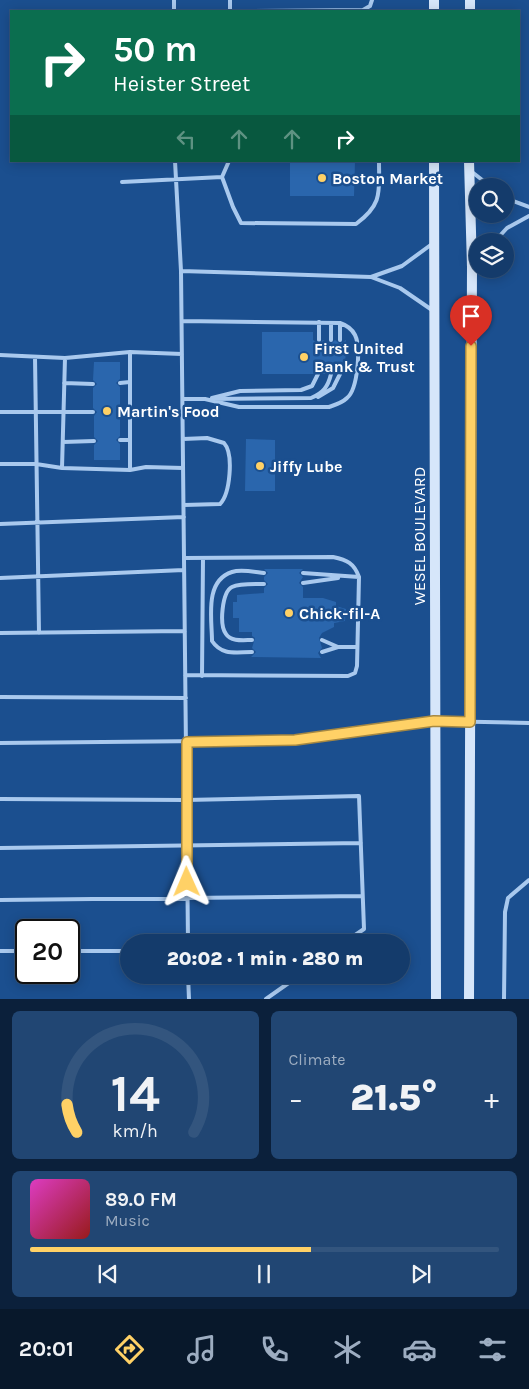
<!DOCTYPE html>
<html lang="en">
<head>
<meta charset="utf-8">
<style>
	body { margin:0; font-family:Karla,sans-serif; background:#214673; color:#f1f3f6; height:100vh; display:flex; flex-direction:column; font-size:19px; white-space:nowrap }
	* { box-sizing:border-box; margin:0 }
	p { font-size:16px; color:#9dadc1 }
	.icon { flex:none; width:28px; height:28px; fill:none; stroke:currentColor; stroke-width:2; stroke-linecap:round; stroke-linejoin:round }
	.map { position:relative; height:999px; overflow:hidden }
	.details { display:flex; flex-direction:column; gap:12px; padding:12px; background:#0b203b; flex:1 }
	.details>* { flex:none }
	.banner { position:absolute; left:10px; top:10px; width:510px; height:152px; border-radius:0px; box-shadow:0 2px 12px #0003,0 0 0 1px #33557e; background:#0b6e4f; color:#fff; overflow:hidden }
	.buttons { position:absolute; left:469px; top:178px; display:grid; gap:10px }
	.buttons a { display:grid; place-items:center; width:45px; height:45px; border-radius:50%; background:#143b6b; box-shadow:0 2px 12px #0003,0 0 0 1px #33557e; font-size:25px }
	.speed { position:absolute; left:15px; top:919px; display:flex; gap:10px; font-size:25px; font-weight:700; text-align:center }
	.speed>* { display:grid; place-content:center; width:65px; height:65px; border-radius:50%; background:#143b6b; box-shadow:0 2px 12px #0003,0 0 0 1px #33557e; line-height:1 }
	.speed .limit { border:2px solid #111; border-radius:8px; background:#fff; color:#111 }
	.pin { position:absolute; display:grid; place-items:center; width:42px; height:42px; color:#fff; margin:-51px -21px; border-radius:50% 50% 50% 0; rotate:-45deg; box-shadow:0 0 5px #0007 }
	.pin .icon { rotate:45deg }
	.me { position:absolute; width:55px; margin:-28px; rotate:359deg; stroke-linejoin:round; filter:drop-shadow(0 0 4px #0008) }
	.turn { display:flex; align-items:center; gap:18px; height:105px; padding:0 20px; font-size:22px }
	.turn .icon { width:65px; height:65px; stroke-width:2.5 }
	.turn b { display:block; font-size:35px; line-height:42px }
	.lanes { display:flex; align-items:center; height:48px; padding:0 20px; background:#0003; justify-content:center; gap:25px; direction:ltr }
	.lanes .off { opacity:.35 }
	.big { font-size:38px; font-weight:800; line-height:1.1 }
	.details .widget { flex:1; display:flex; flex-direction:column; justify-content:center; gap:8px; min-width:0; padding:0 18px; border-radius:8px; background:#214673 }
	.details .dial { align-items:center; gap:0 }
	.dial svg { height:130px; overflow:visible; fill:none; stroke:#33557e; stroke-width:7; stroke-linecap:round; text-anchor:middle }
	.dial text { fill:#f1f3f6; stroke:none }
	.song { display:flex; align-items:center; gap:15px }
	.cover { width:60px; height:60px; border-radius:8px; background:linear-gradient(135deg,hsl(310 70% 55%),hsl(0 70% 35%)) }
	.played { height:5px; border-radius:2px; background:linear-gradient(90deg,#ffd166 60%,#33557e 60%) }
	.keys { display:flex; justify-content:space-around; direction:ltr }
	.heat { display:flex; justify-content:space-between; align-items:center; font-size:28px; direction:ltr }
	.details .tiles { flex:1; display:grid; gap:12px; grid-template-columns:1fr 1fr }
	.widget:last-child { grid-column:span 2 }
	.trip { position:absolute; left:120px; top:934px; width:290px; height:50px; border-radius:25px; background:#143b6b; box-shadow:0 2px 12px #0003,0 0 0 1px #33557e; font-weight:800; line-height:50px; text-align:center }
	.tabs { display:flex; height:80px; justify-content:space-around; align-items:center; background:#08182b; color:#9dadc1 }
	.tabs .icon { width:35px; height:35px }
	.tabs .active { color:#ffd166 }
	.tabs b { font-size:22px; color:#f1f3f6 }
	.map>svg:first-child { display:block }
	.building { fill:#2a66ad }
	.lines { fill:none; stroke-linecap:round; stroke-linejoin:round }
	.lane { stroke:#a9c9ee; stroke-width:4 }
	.secondary { stroke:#d6e6fa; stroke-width:10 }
	.route-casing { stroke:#a68842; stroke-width:12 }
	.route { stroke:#ffd166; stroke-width:9 }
	.poi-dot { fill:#ffd166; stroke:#1b4f8f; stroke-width:2 }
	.labels { text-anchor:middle; stroke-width:5; stroke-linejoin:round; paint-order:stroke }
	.poi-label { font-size:16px; font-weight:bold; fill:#fff; stroke:#1b4f8f; text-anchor:start }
	.street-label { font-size:16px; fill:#fff; stroke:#1b4f8f }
</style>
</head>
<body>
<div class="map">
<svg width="529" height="999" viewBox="0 0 529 999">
	<rect width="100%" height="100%" fill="#1b4f8f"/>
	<path class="building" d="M 290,161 L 355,161 L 354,196 L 290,196 Z
		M 262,332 L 313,332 L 313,340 L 319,344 L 323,340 L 331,344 L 335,340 L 340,344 L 346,340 L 345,374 L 340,370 L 335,374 L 331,370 L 327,374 L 322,374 L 318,370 L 314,374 L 262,374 Z
		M 94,362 L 120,362 L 120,379 L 116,383 L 120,387 L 120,407 L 116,411 L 120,415 L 120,436 L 116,440 L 120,444 L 120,460 L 94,460 L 94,445 L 98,441 L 94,437 L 94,416 L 97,412 L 93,408 L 93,388 L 97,384 L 93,380 Z
		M 246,439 L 275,440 L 275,491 L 245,491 Z
		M 264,569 L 303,569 L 299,573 L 303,577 L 299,583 L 303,587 L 303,598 L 323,598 L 336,602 L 336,606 L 346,609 L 345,621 L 334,623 L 334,627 L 322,633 L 319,638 L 322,648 L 318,653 L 321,658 L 251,657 L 256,652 L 252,648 L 255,638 L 252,636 L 252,632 L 239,632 L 239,618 L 233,618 L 233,602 L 237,602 L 237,595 L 264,593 L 264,588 L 268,584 L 264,580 L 264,577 L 268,573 Z"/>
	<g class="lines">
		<path class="lane" d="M 230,0 L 230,11
			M 174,11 L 174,0
			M 251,11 L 363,10 L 370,6 L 372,0
			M 175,161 L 181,271 L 188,942
			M 472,172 L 490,186
			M 222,177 L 233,207 L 241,223 L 356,224 C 383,204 379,192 379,161
			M 122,182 L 222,177 L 229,161
			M 505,198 L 529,207
			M 495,241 L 507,228 L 529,216
			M 181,271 L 371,277 L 400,288 L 432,310
			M 371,277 L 402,266 L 432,244
			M 182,321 L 340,323 C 346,325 352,329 355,335 C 361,347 358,389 347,398 C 342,403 335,405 329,407 L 239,407 L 205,399 L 183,399
			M 331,323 L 331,340
			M 319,340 L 319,322
			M 340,340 L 340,323
			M 182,354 L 130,352 L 65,358 L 62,468 L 130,470 L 146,467 L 183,468
			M 0,355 L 65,358
			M 35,357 L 39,633
			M 64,383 L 93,384
			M 120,383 L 130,382
			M 318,397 L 333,388 L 340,374
			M 212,398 L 240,391 L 301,390 L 312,386 L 318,374
			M 212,399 L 311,398 C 323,393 328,387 331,374
			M 120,411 L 130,410
			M 0,412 L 93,412
			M 183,439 L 207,438 L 224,443 C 234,454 230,494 220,504 L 184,505
			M 120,440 L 130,440
			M 63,442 L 94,441
			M 0,464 L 36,464 L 62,468
			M 130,470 L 130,352
			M 0,524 L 184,517
			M 185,558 L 333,557 C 347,560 354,563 359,577 L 357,666 L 355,673 L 348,676 L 185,675
			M 303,573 L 359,577
			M 0,578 L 184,570
			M 303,583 L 338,578
			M 0,633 L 185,631
			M 252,640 C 244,640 231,642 226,634 C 219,625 222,592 232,587 C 240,583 255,584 264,584
			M 322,640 L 338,647
			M 252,652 C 236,652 222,656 212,641 C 212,619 204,581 232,572 C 241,569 255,572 264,573
			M 322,652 L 338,647 L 357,647
			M 202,676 L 203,558
			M 0,697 L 186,698
			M 0,743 L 295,740 L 433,721 L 529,723
			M 0,799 L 186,800 L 359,796 L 364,929 L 345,942
			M 0,848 L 361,843
			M 0,900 L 362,896
			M 0,951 L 26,951
			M 69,951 L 129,951
			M 188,975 L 189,999
			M 266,999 L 300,975
			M 504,999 L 505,912 L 508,898 L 529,880"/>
		<path class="secondary" d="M 434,0 L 434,11
			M 470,11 L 470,0
			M 434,161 L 436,999
			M 469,161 L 472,267 L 469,999"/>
	</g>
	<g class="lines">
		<g class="route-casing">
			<path id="route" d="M 187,882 L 187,742 L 295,740 L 434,721 L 470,722 L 471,346"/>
		</g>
		<use href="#route" class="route"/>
	</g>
	<g class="poi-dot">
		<circle cx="322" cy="178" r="5"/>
		<circle cx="304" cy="357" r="5"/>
		<circle cx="107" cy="411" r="5"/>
		<circle cx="260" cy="466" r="5"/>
		<circle cx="289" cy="613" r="5"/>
	</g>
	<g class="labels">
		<g class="poi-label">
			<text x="332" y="184">Boston Market</text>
			<text x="314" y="354">First United<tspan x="314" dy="18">Bank &amp; Trust</tspan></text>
			<text x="117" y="417">Martin's Food</text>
			<text x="270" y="472">Jiffy Lube</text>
			<text x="299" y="619">Chick-fil-A</text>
		</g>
		<g class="street-label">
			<text transform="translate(419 536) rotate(-90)" y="6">WESEL BOULEVARD</text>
		</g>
	</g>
</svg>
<div class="buttons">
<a><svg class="icon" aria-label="search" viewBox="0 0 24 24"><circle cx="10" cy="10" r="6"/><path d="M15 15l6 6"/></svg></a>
<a><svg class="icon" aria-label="layers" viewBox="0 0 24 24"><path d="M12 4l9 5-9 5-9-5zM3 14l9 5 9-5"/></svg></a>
</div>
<div class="speed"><div class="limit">20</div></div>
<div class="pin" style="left:471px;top:346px;background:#d93025"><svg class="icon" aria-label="arrive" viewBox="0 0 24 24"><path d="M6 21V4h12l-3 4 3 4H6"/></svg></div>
<svg class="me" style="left:187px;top:882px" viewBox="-20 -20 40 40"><path d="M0-17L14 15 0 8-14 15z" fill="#ffd166" stroke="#fff" stroke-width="4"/></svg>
<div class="trip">20:02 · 1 min · 280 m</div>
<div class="banner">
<div class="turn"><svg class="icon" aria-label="right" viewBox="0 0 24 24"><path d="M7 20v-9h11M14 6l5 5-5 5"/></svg><div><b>50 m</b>Heister Street</div></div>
<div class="lanes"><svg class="icon off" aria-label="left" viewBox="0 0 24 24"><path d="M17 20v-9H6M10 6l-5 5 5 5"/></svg><svg class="icon off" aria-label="ahead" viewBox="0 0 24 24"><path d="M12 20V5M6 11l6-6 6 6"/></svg><svg class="icon off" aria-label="ahead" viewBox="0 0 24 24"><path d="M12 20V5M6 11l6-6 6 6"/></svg><svg class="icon" aria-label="right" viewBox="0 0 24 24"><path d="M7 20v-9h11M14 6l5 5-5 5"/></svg></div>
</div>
</div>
<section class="details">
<div class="tiles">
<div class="widget dial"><svg viewBox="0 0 100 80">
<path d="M14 69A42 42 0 1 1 86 69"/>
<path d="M14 69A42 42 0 0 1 8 52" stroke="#ffd166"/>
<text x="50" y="56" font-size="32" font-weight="700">14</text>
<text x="50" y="72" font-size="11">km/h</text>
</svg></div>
<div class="widget"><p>Climate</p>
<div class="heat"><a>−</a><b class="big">21.5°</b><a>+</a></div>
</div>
<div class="widget">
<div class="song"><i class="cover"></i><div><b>89.0 FM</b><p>Music</p></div></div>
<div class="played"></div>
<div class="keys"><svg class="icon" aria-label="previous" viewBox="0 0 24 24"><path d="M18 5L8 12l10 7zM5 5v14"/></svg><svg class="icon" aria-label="pause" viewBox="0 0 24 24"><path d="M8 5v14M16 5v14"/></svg><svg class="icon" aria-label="next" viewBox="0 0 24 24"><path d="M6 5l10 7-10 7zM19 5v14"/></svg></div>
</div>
</div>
</section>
<nav class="tabs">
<b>20:01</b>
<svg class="icon active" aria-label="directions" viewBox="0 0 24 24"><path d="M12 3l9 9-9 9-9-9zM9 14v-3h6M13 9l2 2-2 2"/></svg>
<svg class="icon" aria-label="music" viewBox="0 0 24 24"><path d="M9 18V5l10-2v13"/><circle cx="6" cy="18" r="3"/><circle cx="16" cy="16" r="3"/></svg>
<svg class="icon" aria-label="phone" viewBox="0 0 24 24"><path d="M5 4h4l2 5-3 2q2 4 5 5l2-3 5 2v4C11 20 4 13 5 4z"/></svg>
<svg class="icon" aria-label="climate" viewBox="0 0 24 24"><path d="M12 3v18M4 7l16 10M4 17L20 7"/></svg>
<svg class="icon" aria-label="car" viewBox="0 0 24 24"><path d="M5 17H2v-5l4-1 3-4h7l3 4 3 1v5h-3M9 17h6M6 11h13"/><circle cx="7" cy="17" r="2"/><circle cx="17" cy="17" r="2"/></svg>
<svg class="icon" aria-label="filters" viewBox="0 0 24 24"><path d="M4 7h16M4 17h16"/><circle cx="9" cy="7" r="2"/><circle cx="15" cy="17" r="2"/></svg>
</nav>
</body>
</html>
